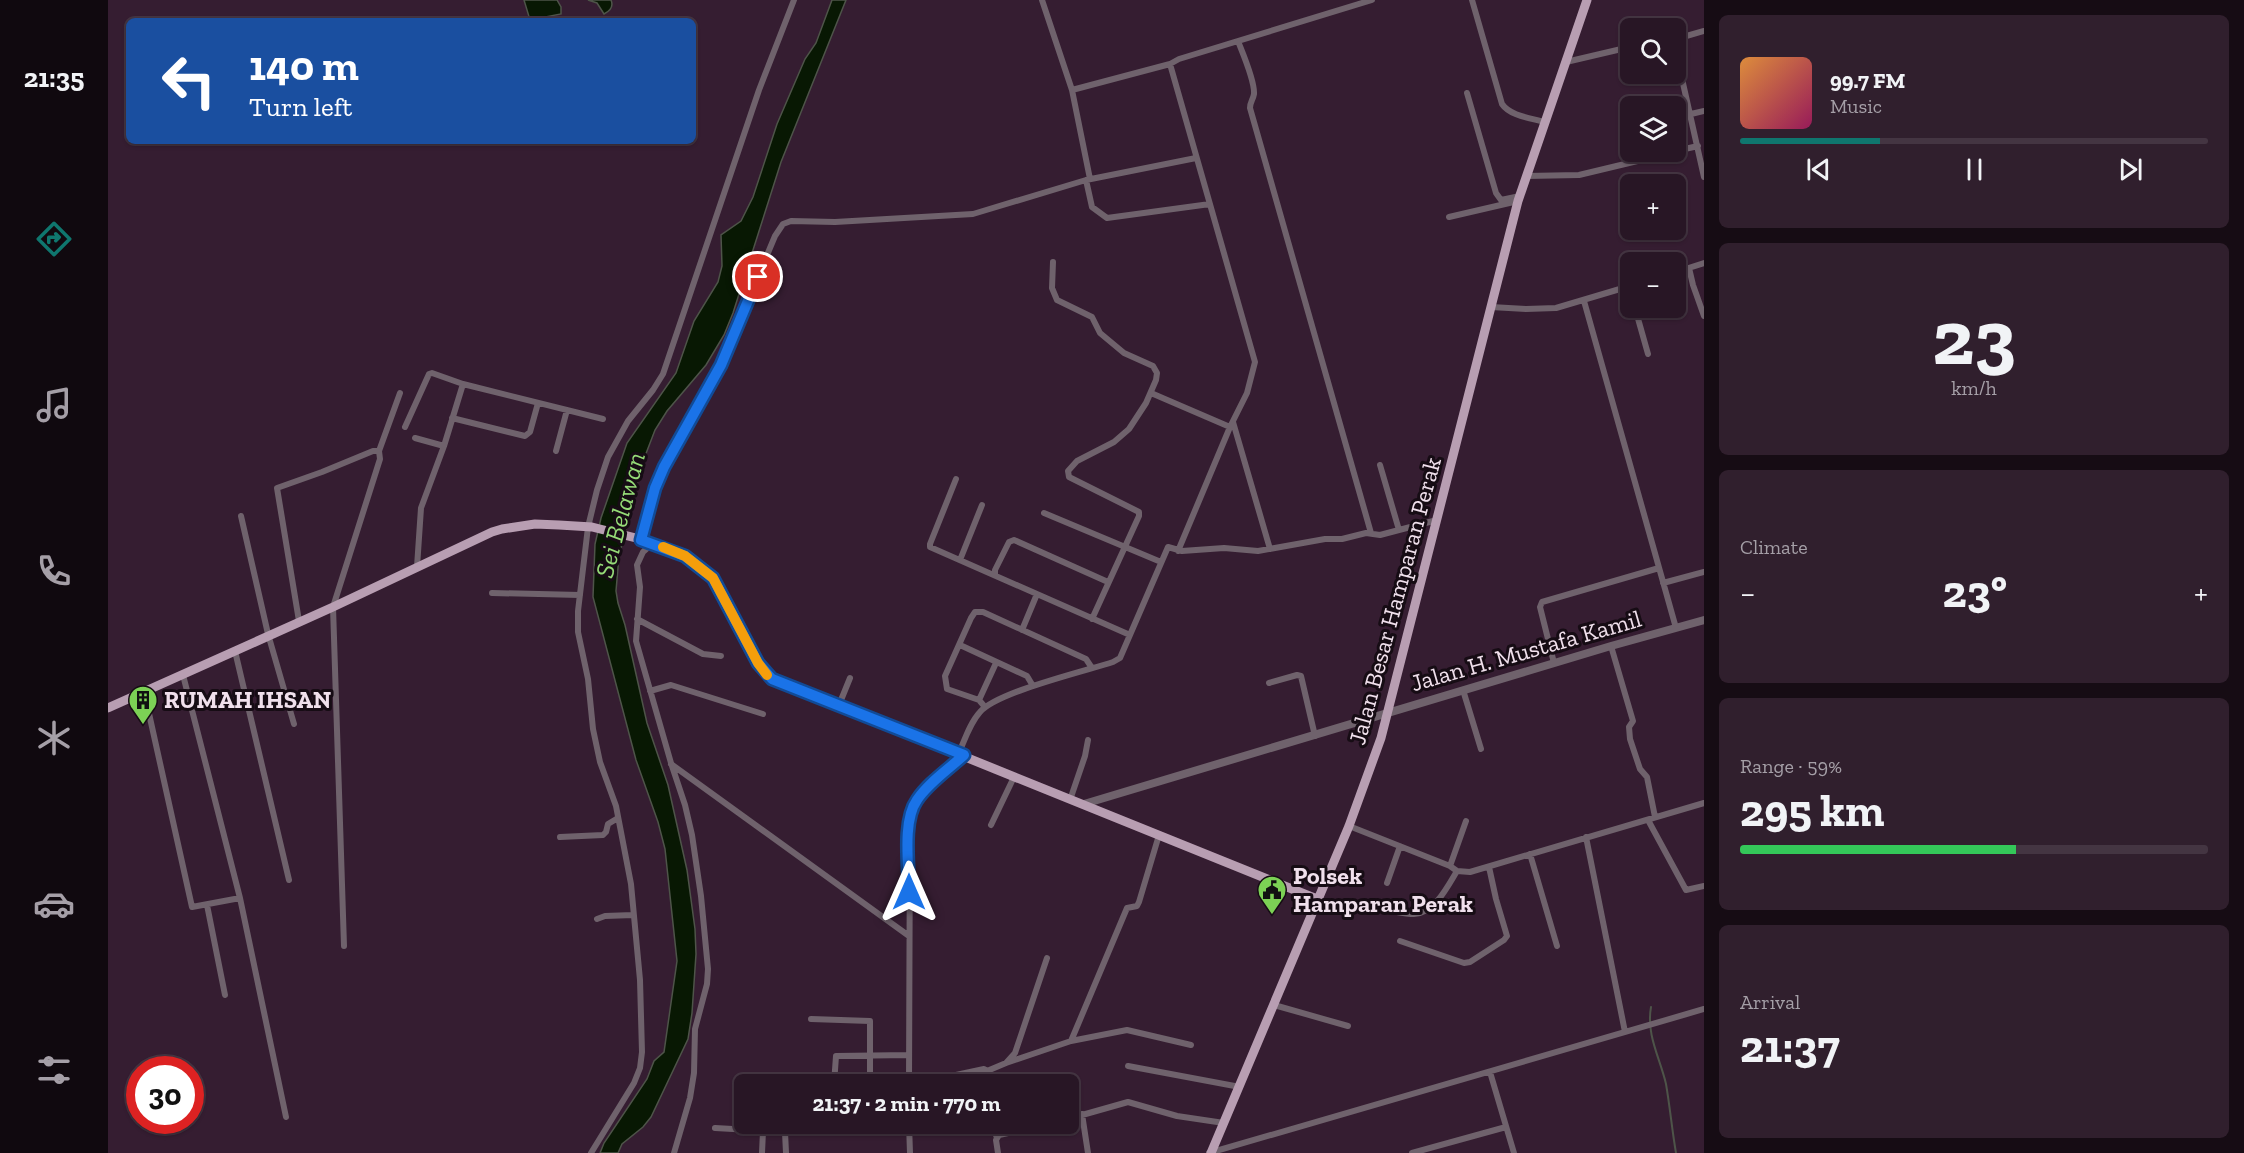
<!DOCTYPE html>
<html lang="en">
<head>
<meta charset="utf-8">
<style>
	body { margin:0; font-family:"Zilla Slab",serif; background:#301f2d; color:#f1f3f6; height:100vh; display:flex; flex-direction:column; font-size:22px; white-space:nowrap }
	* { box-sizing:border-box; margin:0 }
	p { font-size:20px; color:#a59fa7 }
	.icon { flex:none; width:33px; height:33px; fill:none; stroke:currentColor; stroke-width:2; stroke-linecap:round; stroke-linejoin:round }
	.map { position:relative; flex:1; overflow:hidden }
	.side { display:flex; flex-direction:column; gap:15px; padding:15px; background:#160c14; width:540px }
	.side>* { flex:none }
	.banner { position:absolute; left:18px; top:18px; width:570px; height:126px; border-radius:9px; box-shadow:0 2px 4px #0004,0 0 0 2px #443542; background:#1a4fa0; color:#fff; overflow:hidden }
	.tools { position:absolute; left:1512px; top:18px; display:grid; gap:12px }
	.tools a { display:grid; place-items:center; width:66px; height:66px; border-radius:9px; background:#281625; box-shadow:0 2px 4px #0004,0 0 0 2px #443542; font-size:30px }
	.speed { position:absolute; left:18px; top:1056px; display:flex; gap:12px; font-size:30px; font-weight:700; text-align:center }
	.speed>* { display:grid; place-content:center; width:78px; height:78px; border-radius:50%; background:#281625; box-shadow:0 2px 4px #0004,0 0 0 2px #443542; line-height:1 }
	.speed .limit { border:9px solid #d22; background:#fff; color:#111 }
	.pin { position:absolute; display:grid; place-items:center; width:51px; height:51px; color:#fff; margin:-26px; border:3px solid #fff; border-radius:50%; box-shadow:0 2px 6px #0007 }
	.me { position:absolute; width:66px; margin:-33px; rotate:0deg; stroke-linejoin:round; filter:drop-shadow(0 0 4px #0008) }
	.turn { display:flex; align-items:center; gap:21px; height:126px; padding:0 24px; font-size:27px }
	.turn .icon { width:78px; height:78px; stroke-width:2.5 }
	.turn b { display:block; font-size:42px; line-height:51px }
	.big { font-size:45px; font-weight:700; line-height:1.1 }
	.side .tile { flex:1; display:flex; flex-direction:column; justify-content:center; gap:9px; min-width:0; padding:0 21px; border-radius:9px; background:#301f2d }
	.side .dial { align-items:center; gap:0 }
	.dial b { font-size:78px; line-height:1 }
	.song { display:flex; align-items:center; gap:18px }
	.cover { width:72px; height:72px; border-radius:9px; background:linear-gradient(135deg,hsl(30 70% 55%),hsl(330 70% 35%)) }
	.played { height:6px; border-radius:3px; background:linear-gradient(90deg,#0f766e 30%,#443542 30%) }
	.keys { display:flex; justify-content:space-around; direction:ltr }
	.heat { display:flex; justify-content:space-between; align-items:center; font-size:33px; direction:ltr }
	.charge { height:9px; border-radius:4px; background:linear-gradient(90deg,#34c759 59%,#443542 0) }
	.trip { position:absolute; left:626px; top:1074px; width:345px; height:60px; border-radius:9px; background:#281625; box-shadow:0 2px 4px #0004,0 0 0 2px #443542; font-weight:700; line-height:60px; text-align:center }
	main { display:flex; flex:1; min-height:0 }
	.dock { display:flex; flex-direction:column; width:108px; justify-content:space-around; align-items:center; background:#10090f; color:#a59fa7 }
	.dock .icon { width:42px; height:42px }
	.dock .selected { color:#0f766e }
	.dock b { font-size:27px; color:#f1f3f6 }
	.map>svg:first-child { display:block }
	.water { fill:#081803; stroke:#4e5449; stroke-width:1.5 }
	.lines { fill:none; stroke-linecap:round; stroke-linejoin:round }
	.stream { stroke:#4e5449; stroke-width:2 }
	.minor { stroke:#6f626c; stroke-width:6 }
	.tertiary { stroke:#6f626c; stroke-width:8 }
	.primary { stroke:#b89eb2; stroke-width:9 }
	.route-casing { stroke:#114b97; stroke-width:15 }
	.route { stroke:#1a73e8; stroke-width:10 }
	.slow { stroke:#f59e0b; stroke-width:10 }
	.labels { text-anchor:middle; stroke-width:6; stroke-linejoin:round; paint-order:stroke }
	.street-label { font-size:24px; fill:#f0e0ec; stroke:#160c14 }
	.poi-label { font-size:24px; font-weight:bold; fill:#f0e0ec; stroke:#160c14; text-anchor:start }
	.water-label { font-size:26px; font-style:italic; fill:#95db77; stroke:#160c14 }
</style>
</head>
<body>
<main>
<nav class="dock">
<b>21:35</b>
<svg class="icon selected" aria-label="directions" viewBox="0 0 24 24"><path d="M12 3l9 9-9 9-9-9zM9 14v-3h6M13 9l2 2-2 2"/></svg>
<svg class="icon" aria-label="music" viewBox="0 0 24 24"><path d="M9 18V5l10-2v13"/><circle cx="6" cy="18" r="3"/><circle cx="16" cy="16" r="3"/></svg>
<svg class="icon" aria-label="phone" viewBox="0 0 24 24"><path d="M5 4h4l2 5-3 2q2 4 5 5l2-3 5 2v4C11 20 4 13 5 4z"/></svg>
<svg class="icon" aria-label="climate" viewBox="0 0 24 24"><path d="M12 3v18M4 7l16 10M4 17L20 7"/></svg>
<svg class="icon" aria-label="car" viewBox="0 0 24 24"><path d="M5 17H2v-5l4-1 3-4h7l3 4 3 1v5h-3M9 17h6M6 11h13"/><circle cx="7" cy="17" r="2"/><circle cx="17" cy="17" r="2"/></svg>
<svg class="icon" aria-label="filters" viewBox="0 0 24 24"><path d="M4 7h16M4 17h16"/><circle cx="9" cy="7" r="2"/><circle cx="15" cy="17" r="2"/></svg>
</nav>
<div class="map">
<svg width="1596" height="1153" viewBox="0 0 1596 1153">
	<rect width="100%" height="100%" fill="#351d31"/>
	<path class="water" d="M 416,0 L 449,0 L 453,7 L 453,14 L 422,20 Z
		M 480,0 L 503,0 C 506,7 502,11 496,14 L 489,3 Z
		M 724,0 L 738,0 L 673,162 L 625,313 L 616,335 L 598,365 L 559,411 L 547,430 L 534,464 L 511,556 L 508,591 L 510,603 L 517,625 L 539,723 L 560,785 L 579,870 L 587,929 L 588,954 L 584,1013 L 580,1039 L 543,1117 L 535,1127 L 514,1144 L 510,1153 L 492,1153 L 496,1143 L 539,1079 L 546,1061 L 556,1052 L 569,961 L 557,849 L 550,822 L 528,760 L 485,597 L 487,544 L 493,518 L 519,443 L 568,373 L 586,321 L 610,282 L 614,266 L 613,235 L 633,221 L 645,197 L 669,124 L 697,59 L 708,43 Z"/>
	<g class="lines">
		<path class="stream" d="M 1543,1007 C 1538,1035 1552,1058 1558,1084 C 1562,1107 1564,1130 1568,1153"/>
		<path class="minor" d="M 934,0 L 964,90 L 982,179
			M 1364,0 L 1394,104 C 1402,116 1423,118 1437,122
			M 1568,39 L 1596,31
			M 1130,41 C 1135,54 1147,81 1146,94 C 1145,100 1142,102 1142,108 L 1263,533
			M 1568,52 L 1596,177
			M 1458,62 L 1522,47
			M 1062,64 L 1147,362 L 1139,393 L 1122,427 L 1070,551
			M 964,90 L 1062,64 L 1071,59 L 1264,0
			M 1359,93 L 1388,193 L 1393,200 L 1412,196
			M 1583,114 L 1596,111
			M 1568,151 L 1590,146
			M 1418,176 L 1471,175 L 1567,152
			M 978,180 L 984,207 L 999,218 L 1102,204
			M 1341,217 L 1410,201
			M 945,262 L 944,288 L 949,300 L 984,317 L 992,333 L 1016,353 L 1045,366 L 1049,373 L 1048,380 L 1038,403 L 1021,429 L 1006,442 L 969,461 L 960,471 L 961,477 L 1031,512 L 1031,516 L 984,619
			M 1581,268 L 1585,285 L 1596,316
			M 1568,272 L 1596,263
			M 1476,301 L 1568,628
			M 1383,307 L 1418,309 L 1448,308 L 1522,286
			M 1527,308 L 1540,354
			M 355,384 L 495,419
			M 1043,393 L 1122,427
			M 344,418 L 417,436 L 422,432 L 430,403
			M 1125,422 L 1162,549
			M 297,427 L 321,374 L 324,373 L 355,384 L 336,446 L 313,508 L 309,567
			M 307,438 L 336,446
			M 448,451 L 459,410
			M 1272,465 L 1291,530
			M 848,479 L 822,544 L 822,547 L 1022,635
			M 936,513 L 1053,562
			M 133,516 L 160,634 L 186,724
			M 533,540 L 547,488 L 556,467 L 613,365 L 667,236 L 675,224 L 683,221 L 727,222 L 865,214 L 978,180 L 1088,158
			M 545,543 L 535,552 L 529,565 L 532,587 L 528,641 L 563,763 L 577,805 L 584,835 L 593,896 L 600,969 L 599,984 L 587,1029 L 586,1073 L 582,1098 L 566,1153
			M 852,560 L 874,505
			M 887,575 L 887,570 L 901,542 L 906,540 L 1000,582
			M 1555,583 L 1596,572
			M 384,593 L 472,595
			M 529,619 L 595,654 L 613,656
			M 191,621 L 169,488 L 214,472 L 265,451 L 271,451
			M 914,630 L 929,594
			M 852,645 L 919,676 L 925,686
			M 1503,646 L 1525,721 L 1521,727 L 1522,739 L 1532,769 L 1539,777 L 1547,817
			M 127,651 L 181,880
			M 1446,663 L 1432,607 L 1434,602 L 1551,568
			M 75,675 L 132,898 L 178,1117
			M 1161,683 L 1189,675 L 1193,676 L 1207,736
			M 1355,690 L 1373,749
			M 36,691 L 84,907 L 132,898
			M 542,691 L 563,685 L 655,714
			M 871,700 L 888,663
			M 731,705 L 742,678
			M 877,707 L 871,700 L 839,689 L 837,676 L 863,618 L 867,612 L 875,612 L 978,659 L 984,668
			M 851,753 C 857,739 862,723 872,712 C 889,692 977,671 1005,662 L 1012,658 L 1060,547 L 1074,551 L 1116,548 L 1150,551 L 1217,539 L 1234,539 L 1258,533 L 1272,535 L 1329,520
			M 563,764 L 801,936
			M 962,800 L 977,756 L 980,740
			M 1540,820 L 1578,890 L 1596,886
			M 883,825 L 906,777
			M 1241,826 L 1342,866 L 1349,871 L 1362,872 L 1596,803
			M 452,837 L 495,835 L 498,832 L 500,824 L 510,818
			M 1478,837 L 1517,1032
			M 1422,854 L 1449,946
			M 1342,866 L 1358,821
			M 1279,883 L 1292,846
			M 99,905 L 117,995
			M 1277,910 C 1286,911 1296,914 1306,914 C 1326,914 1340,886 1349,871
			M 489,919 L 497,916 L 525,915
			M 1292,941 L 1356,963 L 1362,962 L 1396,940 L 1399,936 L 1388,899 L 1381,867
			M 236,946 L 225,607 L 272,459 L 271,451 L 292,393
			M 1166,1005 L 1240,1026
			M 703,1019 L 762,1021 L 762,1084
			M 963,1041 L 1019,1030 L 1083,1045
			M 898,1063 L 963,1041 L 1019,908 L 1029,906 L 1031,902 L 1051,835
			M 1020,1066 L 1132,1087
			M 879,1071 L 879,1084
			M 1382,1072 L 1406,1153
			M 677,1083 L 709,1084
			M 726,1084 L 728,1056 L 801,1055
			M 801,1084 L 802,819 C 808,791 835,774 855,756
			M 806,1084 L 876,1069 L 879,1071 L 898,1063 L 907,1053 L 939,958
			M 974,1114 L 980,1153
			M 960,1119 L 1020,1102 L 1069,1116 L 1116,1123
			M 801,1124 L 802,1153
			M 884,1124 L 889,1138
			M 607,1128 L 677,1132 L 678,1124
			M 677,1132 L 678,1153
			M 483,1153 L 526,1083 L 532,1068 L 534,1052 L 532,980 L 523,884 L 508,806 L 492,762 L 485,729 L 480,679 L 470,632 L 470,611 L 480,527 L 489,490 L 500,457 L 520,421 L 545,390 L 555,374 L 651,90 L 686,0
			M 654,1153 L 655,1131
			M 890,1153 L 888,1140 L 891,1135 L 942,1124
			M 1101,1153 L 1596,1009
			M 1304,1153 L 1398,1127"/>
		<path class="tertiary" d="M 976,804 L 1503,646 L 1596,620"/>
		<path class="primary" d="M 0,708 L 225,607 L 384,532 L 394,529 L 427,524 L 451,525 L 484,527 L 528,538 L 577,556 L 601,574 L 608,582 L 650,663 L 664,679 L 1209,899
			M 1103,1153 L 1241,826 L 1273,738 L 1410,201 L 1479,0"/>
	</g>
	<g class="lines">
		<g class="route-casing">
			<path id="route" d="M 650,277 L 613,365 L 556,467 L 547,488 L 533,540 L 577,556 L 605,578 L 650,663 L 664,679 L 856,755 C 841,769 820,783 809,800 C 794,821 801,867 801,892"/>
		</g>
		<use href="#route" class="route"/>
		<path class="slow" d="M 555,547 L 577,556 L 605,578 L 650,663 L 659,675"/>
	</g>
	<defs>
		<g id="building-pin" transform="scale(1.5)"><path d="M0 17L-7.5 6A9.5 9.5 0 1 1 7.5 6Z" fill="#7cd155" stroke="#160c14"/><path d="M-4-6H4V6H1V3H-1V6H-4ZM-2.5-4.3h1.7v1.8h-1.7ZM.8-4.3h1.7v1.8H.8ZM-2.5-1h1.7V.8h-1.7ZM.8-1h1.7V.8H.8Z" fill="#111"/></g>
		<g id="civic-pin" transform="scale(1.5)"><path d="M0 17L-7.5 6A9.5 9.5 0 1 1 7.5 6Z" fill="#7cd155" stroke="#160c14"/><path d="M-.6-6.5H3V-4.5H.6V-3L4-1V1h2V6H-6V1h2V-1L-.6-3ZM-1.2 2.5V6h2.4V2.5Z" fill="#111"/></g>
	</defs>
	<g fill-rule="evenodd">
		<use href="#building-pin" x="35" y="700"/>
		<use href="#civic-pin" x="1164" y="890"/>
	</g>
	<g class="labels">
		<g class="street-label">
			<text transform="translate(1287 601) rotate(-75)" y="8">Jalan Besar Hamparan Perak</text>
			<text transform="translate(1418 651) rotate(-16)" y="8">Jalan H. Mustafa Kamil</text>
		</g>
		<g class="poi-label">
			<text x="56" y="708">RUMAH IHSAN</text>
			<text x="1185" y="884">Polsek<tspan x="1185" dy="28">Hamparan Perak</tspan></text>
		</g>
		<g class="water-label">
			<text transform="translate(512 515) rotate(-75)" y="9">Sei Belawan</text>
		</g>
	</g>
</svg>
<div class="tools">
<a><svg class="icon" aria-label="search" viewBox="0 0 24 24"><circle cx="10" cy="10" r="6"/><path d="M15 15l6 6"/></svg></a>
<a><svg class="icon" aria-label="layers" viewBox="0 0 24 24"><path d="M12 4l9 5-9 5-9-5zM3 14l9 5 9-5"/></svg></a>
<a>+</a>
<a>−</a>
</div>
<div class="speed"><div class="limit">30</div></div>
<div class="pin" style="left:650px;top:277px;background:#d93025"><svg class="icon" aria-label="arrive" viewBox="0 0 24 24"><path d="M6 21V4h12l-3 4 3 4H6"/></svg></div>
<svg class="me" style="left:801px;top:892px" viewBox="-20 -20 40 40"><path d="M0-17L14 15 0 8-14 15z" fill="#1a73e8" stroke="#fff" stroke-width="4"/></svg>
<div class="trip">21:37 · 2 min · 770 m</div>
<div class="banner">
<div class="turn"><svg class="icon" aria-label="left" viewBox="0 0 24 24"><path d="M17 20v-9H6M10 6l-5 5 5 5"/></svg><div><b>140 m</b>Turn left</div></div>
</div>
</div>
<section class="side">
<div class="tile">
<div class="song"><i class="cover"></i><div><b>99.7 FM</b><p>Music</p></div></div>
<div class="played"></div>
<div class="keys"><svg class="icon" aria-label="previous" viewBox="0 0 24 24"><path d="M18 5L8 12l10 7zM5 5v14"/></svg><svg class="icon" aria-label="pause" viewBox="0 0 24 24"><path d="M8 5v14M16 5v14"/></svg><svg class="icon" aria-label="next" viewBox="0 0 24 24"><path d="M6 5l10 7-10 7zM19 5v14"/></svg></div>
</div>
<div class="tile dial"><b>23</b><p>km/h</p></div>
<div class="tile"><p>Climate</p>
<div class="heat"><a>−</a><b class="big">23°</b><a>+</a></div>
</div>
<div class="tile"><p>Range · 59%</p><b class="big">295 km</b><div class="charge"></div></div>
<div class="tile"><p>Arrival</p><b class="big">21:37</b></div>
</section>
</main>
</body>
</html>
